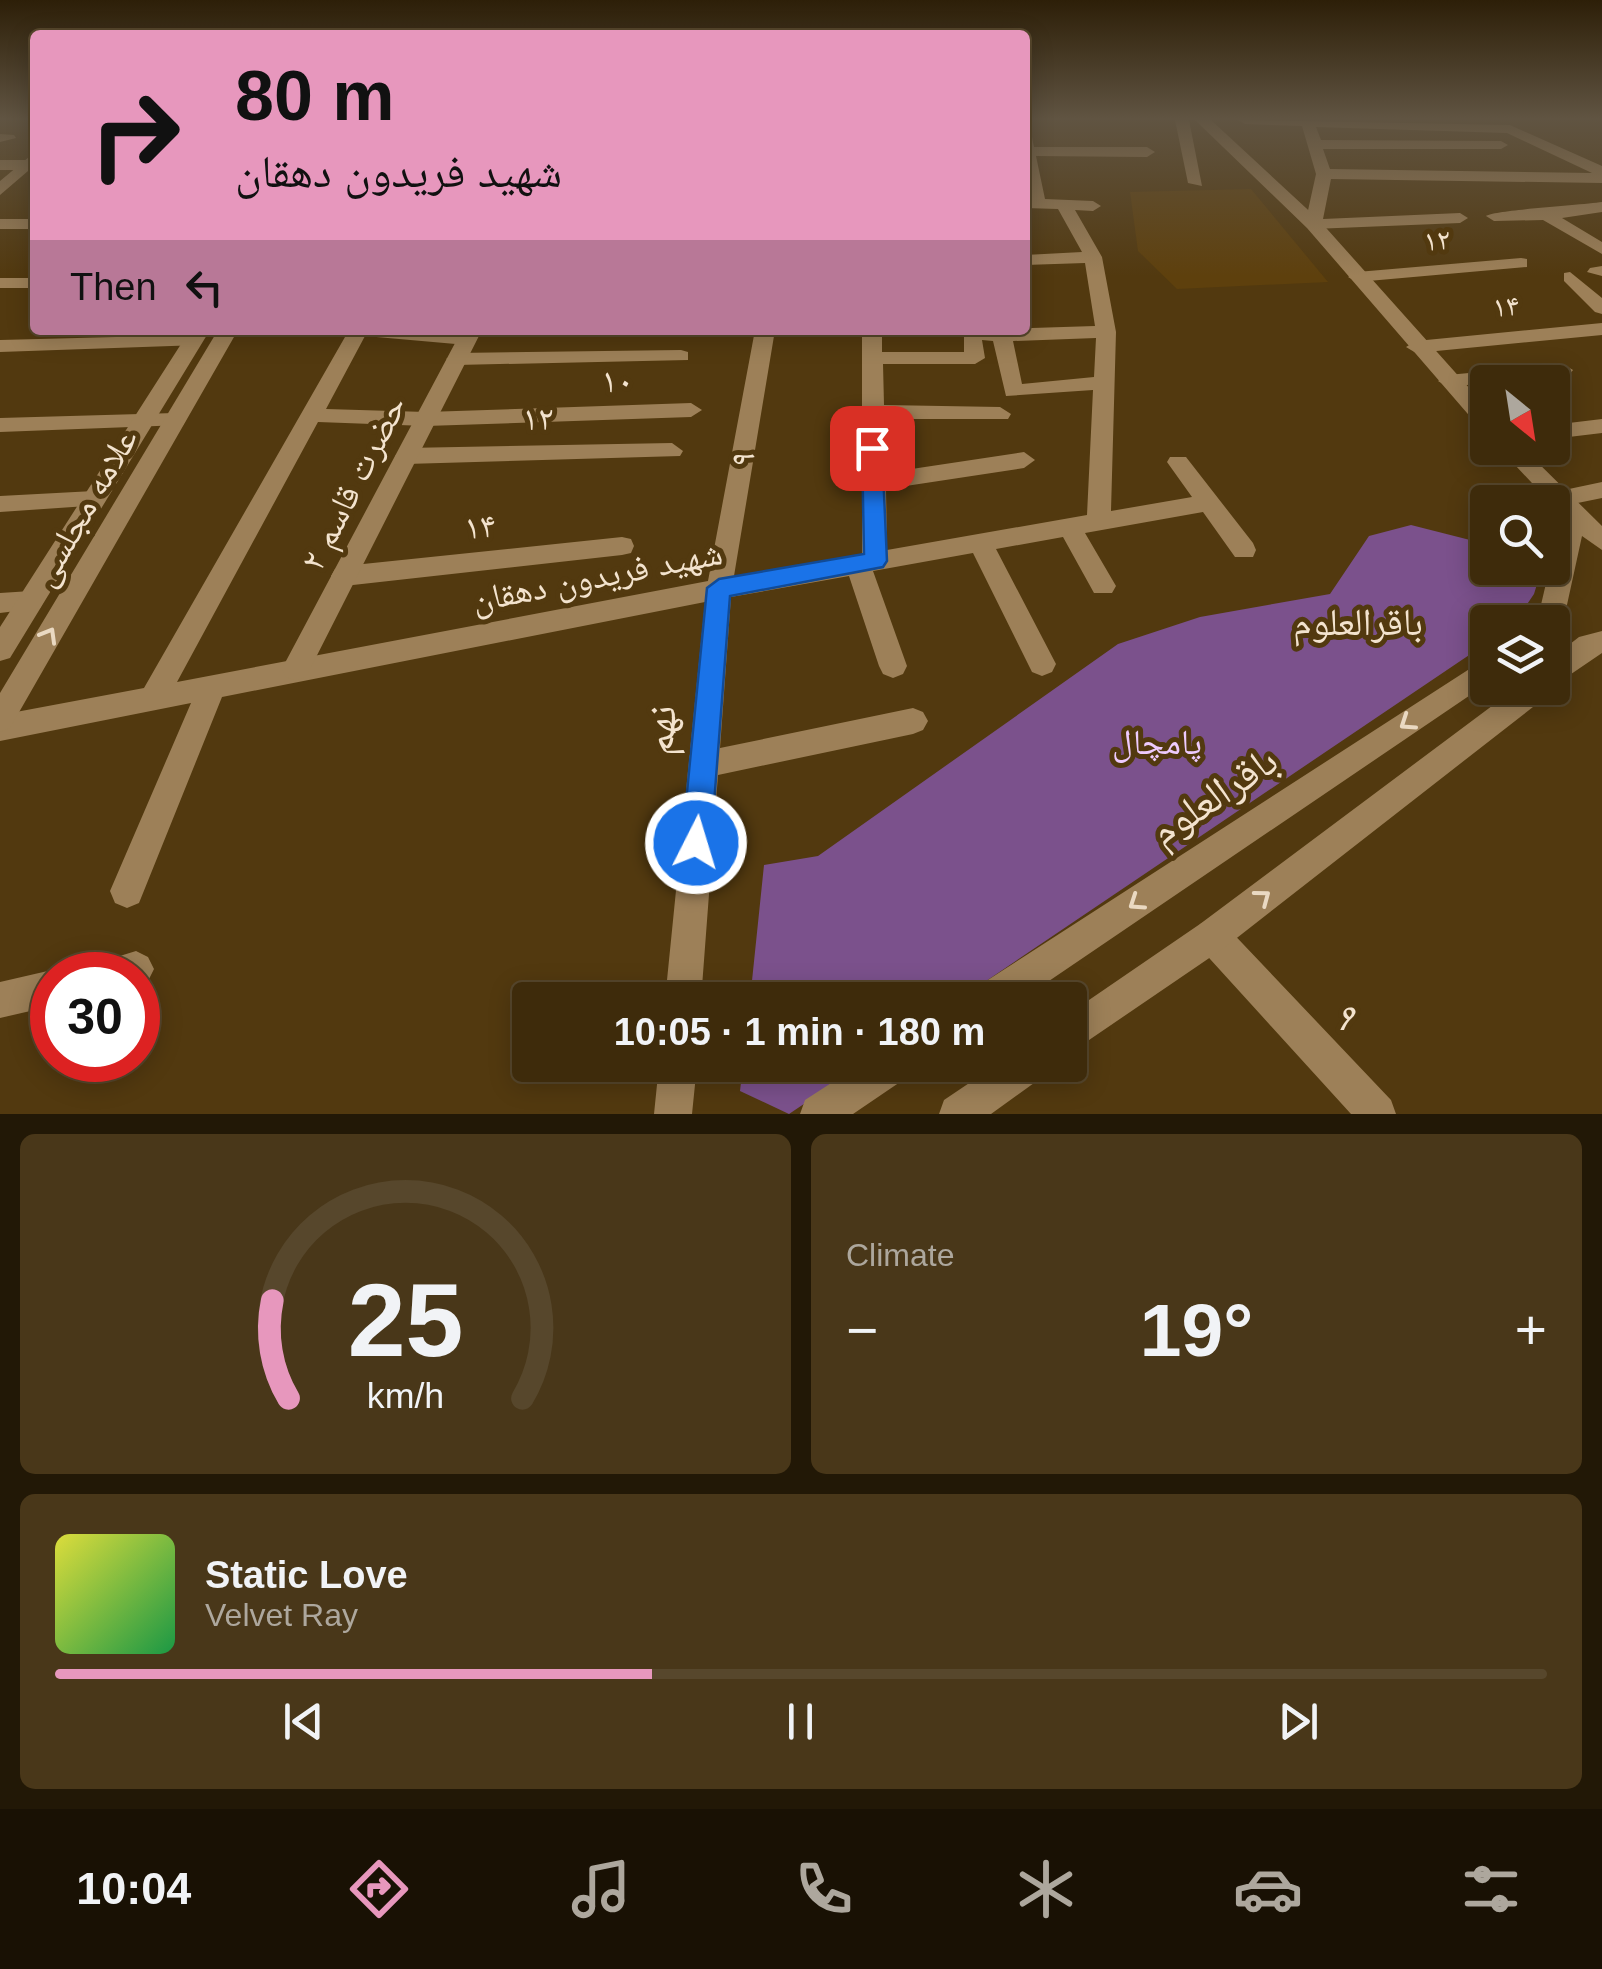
<!DOCTYPE html>
<html lang="en">
<head>
<meta charset="utf-8">
<style>
	body { margin:0; font-family:Arial,"Noto Naskh Arabic",sans-serif; background:#493719; color:#f1f3f6; height:100vh; display:flex; flex-direction:column; font-size:38px; white-space:nowrap }
	* { box-sizing:border-box; margin:0 }
	p { font-size:32px; color:#ada79d }
	.icon { flex:none; width:55px; height:55px; fill:none; stroke:currentColor; stroke-width:2; stroke-linecap:round; stroke-linejoin:round }
	.map { position:relative; height:1114px; overflow:hidden }
	.side { display:flex; flex-direction:column; gap:20px; padding:20px; background:#221806; flex:1 }
	.side>* { flex:none }
	.top-card { position:absolute; left:30px; top:30px; width:1000px; height:305px; border-radius:10px; box-shadow:0 5px 25px #0003,0 0 0 2px #57472c; background:#e797bd; color:#111; overflow:hidden }
	.needle { width:65px; rotate:150deg }
	.buttons { position:absolute; left:1470px; top:365px; display:grid; gap:20px }
	.buttons a { display:grid; place-items:center; width:100px; height:100px; border-radius:10px; background:#3e2b0b; box-shadow:0 5px 25px #0003,0 0 0 2px #57472c; font-size:50px }
	.speed { position:absolute; left:30px; top:952px; display:flex; gap:20px; font-size:50px; font-weight:700; text-align:center }
	.speed>* { display:grid; place-content:center; width:130px; height:130px; border-radius:50%; background:#3e2b0b; box-shadow:0 5px 25px #0003,0 0 0 2px #57472c; line-height:1 }
	.speed .limit { border:15px solid #d22; background:#fff; color:#111 }
	.pin { position:absolute; display:grid; place-items:center; width:85px; height:85px; color:#fff; margin:-42px; border-radius:20px; box-shadow:0 5px 15px #0006 }
	.me { position:absolute; width:110px; margin:-55px; rotate:5deg; stroke-linejoin:round; filter:drop-shadow(0 0 8px #0008) }
	.turn { display:flex; align-items:center; gap:35px; height:210px; padding:0 40px; font-size:45px }
	.turn .icon { width:130px; height:130px; stroke-width:2.5 }
	.turn b { display:block; font-size:70px; line-height:85px }
	.then { display:flex; align-items:center; height:95px; padding:0 40px; background:#0003; gap:20px; font-size:38px }
	.big { font-size:75px; font-weight:800; line-height:1.1 }
	.side .tile { flex:1; display:flex; flex-direction:column; justify-content:center; gap:15px; min-width:0; padding:0 35px; border-radius:15px; background:#493719 }
	.side .dial { align-items:center; gap:0 }
	.dial svg { height:260px; overflow:visible; fill:none; stroke:#57472c; stroke-width:7; stroke-linecap:round; text-anchor:middle }
	.dial text { fill:#f1f3f6; stroke:none }
	.song { display:flex; align-items:center; gap:30px }
	.cover { width:120px; height:120px; border-radius:15px; background:linear-gradient(135deg,hsl(60 70% 55%),hsl(140 70% 35%)) }
	.played { height:10px; border-radius:5px; background:linear-gradient(90deg,#e797bd 40%,#57472c 40%) }
	.keys { display:flex; justify-content:space-around; direction:ltr }
	.heat { display:flex; justify-content:space-between; align-items:center; font-size:55px; direction:ltr }
	.side .tiles { flex:1; display:grid; gap:20px; grid-template-columns:1fr 1fr }
	.tile:last-child { grid-column:span 2 }
	.trip { position:absolute; left:512px; top:982px; width:575px; height:100px; border-radius:10px; background:#3e2b0b; box-shadow:0 5px 25px #0003,0 0 0 2px #57472c; font-weight:800; line-height:100px; text-align:center }
	.menu { display:flex; height:160px; justify-content:space-around; align-items:center; background:#191104; color:#ada79d }
	.menu .icon { width:70px; height:70px }
	.menu .selected { color:#e797bd }
	.menu b { font-size:45px; color:#f1f3f6 }
	.map>svg:first-child { display:block }
	.built { fill:#5e400d }
	.green { fill:#7b518c }
	.lines { fill:none; stroke-linecap:round; stroke-linejoin:round }
	.street { fill:#9d8058; fill-rule:evenodd }
	.secondary { fill:#9d8058; fill-rule:evenodd }
	.oneway { stroke:#ead9c2 }
	.route { fill:#1a73e8; stroke:#114b97; stroke-width:2.5 }
	.labels { text-anchor:middle; stroke-width:10; stroke-linejoin:round; paint-order:stroke }
	.far-street-label { font-size:30px; fill:#f3e3ce; stroke:#52390f }
	.street-label { font-size:35px; fill:#f3e3ce; stroke:#52390f }
	.park-label { font-size:35px; fill:#eecbfe; stroke:#52390f }
	.neighbourhood-label { font-size:38px; fill:#f3e3ce; stroke:#52390f }
	.near-street-label { font-size:42px; fill:#f3e3ce; stroke:#52390f }
</style>
</head>
<body>
<div class="map">
<svg width="1602" height="1114" viewBox="0 0 1602 1114">
	<rect width="100%" height="100%" fill="#52390f"/>
	<path class="built" d="M 1251,189 L 1328,282 L 1177,289 L 1138,251 L 1130,192 Z"/>
	<path class="green" d="M 1411,525 L 1474,541 L 1487,531 L 1488,568 L 1542,568 L 1534,594 L 1515,622 L 1488,622 L 1487,643 L 958,1000 L 750,1000 L 764,865 L 818,856 L 1118,644 L 1200,617 L 1330,594 L 1369,536 Z
		M 743,1065 L 862,1065 L 789,1114 L 740,1091 Z"/>
	<g class="lines">
		<path class="street" d="M 1175,120 L 1189,120 L 1202,186 L 1188,183 Z
			M 1238,120 L 1510,125 L 1602,166 L 1602,183 L 1331,179 L 1323,219 L 1460,213 L 1468,218 L 1460,223 L 1313,229 L 1305,224 L 1316,174 L 1302,126 L 1245,124 ZM 1316,127 L 1507,133 L 1592,173 L 1330,169 L 1323,149 L 1501,149 L 1508,145 L 1501,141 L 1321,140 Z
			M 1025,133 L 1032,137 L 1034,147 L 1147,147 L 1155,152 L 1147,157 L 1036,156 L 1045,199 L 1093,201 L 1101,206 L 1093,211 L 1075,210 L 1102,257 L 1116,332 L 1111,511 L 1192,497 L 1167,462 L 1170,457 L 1186,457 L 1253,543 L 1256,550 L 1253,557 L 1235,557 L 1203,512 L 1085,533 L 1116,586 L 1112,593 L 1094,593 L 1063,537 L 996,549 L 1056,664 L 1052,672 L 1042,676 L 1032,672 L 973,553 L 873,571 L 907,666 L 903,674 L 893,678 L 883,674 L 879,666 L 849,576 L 731,597 L 720,748 L 913,708 L 923,712 L 928,721 L 923,730 L 913,734 L 718,775 L 701,1000 L 665,1000 L 705,602 L 222,697 L 139,903 L 127,908 L 115,903 L 110,891 L 191,703 L 0,741 L 0,715 L 144,688 L 349,330 C 377,330 457,323 477,339 L 467,345 L 365,336 L 326,409 L 426,412 L 691,403 L 702,410 L 691,417 L 426,426 L 318,422 L 177,682 L 708,581 L 755,330 L 775,330 L 734,576 L 862,554 L 862,330 L 882,330 L 882,352 L 964,352 L 964,330 L 1095,326 L 1085,263 L 1025,265 L 1025,255 L 1082,252 L 1058,209 L 1025,208 L 1025,198 L 1029,198 ZM 1096,338 L 1094,377 L 1022,384 L 1013,341 ZM 982,340 L 993,341 L 1006,396 L 1093,390 L 1087,515 L 887,550 L 886,489 L 1024,468 L 1035,460 L 1024,452 L 885,473 L 884,419 L 1008,419 L 1011,414 L 1000,407 L 884,405 L 883,364 L 975,364 L 985,358 Z
			M 0,134 L 14,135 L 16,138 L 0,142 Z
			M 0,160 L 27,160 L 35,165 L 27,170 L 0,170 Z
			M 1602,202 L 1602,212 L 1562,218 L 1602,242 L 1602,254 L 1543,220 L 1494,221 L 1486,216 C 1494,210 1582,205 1602,202 Z
			M 0,219 L 35,219 L 35,229 L 0,229 Z
			M 1521,258 L 1527,259 L 1527,267 L 1357,282 L 1348,277 L 1357,272 Z
			M 1602,266 L 1602,276 L 1587,272 L 1590,268 Z
			M 1570,272 L 1602,298 L 1602,314 L 1595,312 L 1564,281 L 1564,273 Z
			M 0,278 L 35,278 L 35,288 L 0,288 Z
			M 1602,323 L 1602,335 L 1416,353 L 1406,347 L 1416,341 Z
			M 193,335 L 200,337 L 200,345 L 0,352 L 0,340 Z
			M 681,350 L 688,352 L 688,360 L 456,365 L 446,359 L 456,353 Z
			M 1563,364 L 1573,370 L 1570,374 L 1448,387 L 1438,381 L 1448,375 Z
			M 175,413 L 183,415 L 186,420 L 183,425 L 0,432 L 0,418 Z
			M 1602,419 L 1602,433 L 1552,439 L 1552,425 Z
			M 672,443 L 683,451 L 680,456 L 406,464 L 395,456 L 406,448 Z
			M 1602,482 L 1602,498 L 1558,507 L 1546,499 L 1550,493 Z
			M 94,491 L 106,499 L 102,505 L 0,512 L 0,496 Z
			M 622,537 L 631,539 L 634,546 L 631,553 L 622,555 L 344,586 L 335,583 L 331,576 L 335,569 L 344,566 Z
			M 31,591 L 40,594 L 44,601 L 40,608 L 0,613 L 0,593 Z
			M 1212,919 L 1224,924 L 1391,1100 L 1396,1114 L 1351,1114 L 1200,948 L 1195,936 L 1200,924 Z
			M 136,951 L 148,957 L 154,969 L 148,981 L 138,986 L 138,975 L 91,975 L 97,963 Z
			M 52,970 L 64,975 L 52,975 L 52,1006 L 0,1018 L 0,982 Z
			M 659,1065 L 697,1065 L 692,1114 L 654,1114 Z"/>
		<path class="secondary" d="M 1195,120 L 1211,120 L 1319,220 L 1488,409 L 1488,430 L 1480,428 L 1307,228 Z
			M 35,152 L 35,165 L 0,195 L 0,181 Z
			M 190,330 L 210,330 L 10,658 L 0,661 L 0,627 Z
			M 218,330 L 238,330 L 10,728 L 0,732 L 0,693 Z
			M 462,330 L 482,330 L 306,677 L 296,681 L 286,677 L 282,669 L 286,661 Z
			M 1499,448 L 1523,448 L 1602,526 L 1602,550 L 1582,536 L 1565,614 L 1552,629 L 1552,622 L 1529,622 L 1540,609 L 1562,515 Z
			M 1602,631 L 1602,653 L 1552,687 L 1552,658 L 1579,637 Z
			M 1488,657 L 1488,683 L 1021,1000 L 972,1000 L 977,987 Z
			M 1516,688 L 1551,688 L 1547,696 L 1224,948 L 1070,1053 L 1070,1013 L 1200,924 Z
			M 859,1065 L 912,1065 L 906,1078 L 853,1114 L 800,1114 L 805,1100 Z
			M 996,1065 L 1047,1065 L 1041,1078 L 991,1114 L 939,1114 L 944,1100 Z"/>
	</g>
	<defs><path id="oneway-chevron" d="M-2-3.5L2.5 0L-2 3.5" fill="none" stroke-width="1.6" stroke-linecap="round" stroke-linejoin="round" transform="scale(2.5)"/></defs>
	<g class="oneway">
		<use href="#oneway-chevron" transform="translate(49 635) rotate(-60)"/>
		<use href="#oneway-chevron" transform="translate(1407 723) rotate(146)"/>
		<use href="#oneway-chevron" transform="translate(1263 897) rotate(-37)"/>
		<use href="#oneway-chevron" transform="translate(1136 903) rotate(146)"/>
	</g>
	<linearGradient id="sky" x2="0" y2="1"><stop stop-color="#2d1f08"/><stop offset="0.43" stop-color="#605442"/><stop offset="1" stop-color="#605442" stop-opacity="0"/></linearGradient>
	<rect width="1602" height="276" fill="url(#sky)"/>
	<path class="route" d="M 872,441 L 882,448 L 887,561 L 883,567 L 730,596 L 711,843 L 707,853 L 696,857 L 686,853 L 682,843 L 707,588 L 719,579 L 864,554 L 862,448 Z"/>
	<g class="labels">
		<g class="far-street-label">
			<text transform="translate(1437 240) rotate(-5)" y="10">۱۲</text>
			<text transform="translate(1506 306) rotate(-5)" y="10">۱۴</text>
		</g>
		<g class="street-label">
			<text transform="translate(617 380) rotate(-2)" y="12">۱۰</text>
			<text transform="translate(538 418) rotate(-1)" y="12">۱۲</text>
			<text transform="translate(742 459) rotate(-80)" y="12">۹</text>
			<text transform="translate(353 483) rotate(-63)" y="12">۲ حضرت قاسم</text>
			<text transform="translate(84 507) rotate(-60)" y="12">علامه مجلسی</text>
			<text transform="translate(480 526) rotate(-6)" y="12">۱۴</text>
			<text transform="translate(597 576) rotate(-11)" y="12">شهید فریدون دهقان</text>
		</g>
		<g class="park-label">
			<text x="1157" y="754">پامچال</text>
		</g>
		<g class="neighbourhood-label">
			<text x="1358" y="635">باقرالعلوم</text>
		</g>
		<g class="near-street-label">
			<text transform="translate(659 730) rotate(-85)" y="15">نهم</text>
			<text transform="translate(1213 795) rotate(-34)" y="15">باقرالعلوم</text>
			<text transform="translate(1348 1016) rotate(47)" y="15">۹</text>
		</g>
	</g>
</svg>
<div class="buttons">
<a><svg class="needle" viewBox="-14 -14 28 28"><path d="M0-13l5 13h-10z" fill="#e53935"/><path d="M0 13l5-13h-10z" fill="#ada79d"/></svg></a>
<a><svg class="icon" aria-label="search" viewBox="0 0 24 24"><circle cx="10" cy="10" r="6"/><path d="M15 15l6 6"/></svg></a>
<a><svg class="icon" aria-label="layers" viewBox="0 0 24 24"><path d="M12 4l9 5-9 5-9-5zM3 14l9 5 9-5"/></svg></a>
</div>
<div class="speed"><div class="limit">30</div></div>
<div class="pin" style="left:872px;top:448px;background:#d93025"><svg class="icon" aria-label="arrive" viewBox="0 0 24 24"><path d="M6 21V4h12l-3 4 3 4H6"/></svg></div>
<svg class="me" style="left:696px;top:843px" viewBox="-20 -20 40 40"><circle r="17" fill="#1a73e8" stroke="#fff" stroke-width="3"/><path d="M0-11L8 9 0 5-8 9z" fill="#fff"/></svg>
<div class="trip">10:05 · 1 min · 180 m</div>
<div class="top-card">
<div class="turn"><svg class="icon" aria-label="right" viewBox="0 0 24 24"><path d="M7 20v-9h11M14 6l5 5-5 5"/></svg><div><b>80 m</b>شهید فریدون دهقان</div></div>
<div class="then">Then<svg class="icon" aria-label="left" viewBox="0 0 24 24"><path d="M17 20v-9H6M10 6l-5 5 5 5"/></svg></div>
</div>
</div>
<section class="side">
<div class="tiles">
<div class="tile dial"><svg viewBox="0 0 100 80">
<path d="M14 69A42 42 0 1 1 86 69"/>
<path d="M14 69A42 42 0 0 1 9 39" stroke="#e797bd"/>
<text x="50" y="56" font-size="32" font-weight="700">25</text>
<text x="50" y="72" font-size="11">km/h</text>
</svg></div>
<div class="tile"><p>Climate</p>
<div class="heat"><a>−</a><b class="big">19°</b><a>+</a></div>
</div>
<div class="tile">
<div class="song"><i class="cover"></i><div><b>Static Love</b><p>Velvet Ray</p></div></div>
<div class="played"></div>
<div class="keys"><svg class="icon" aria-label="previous" viewBox="0 0 24 24"><path d="M18 5L8 12l10 7zM5 5v14"/></svg><svg class="icon" aria-label="pause" viewBox="0 0 24 24"><path d="M8 5v14M16 5v14"/></svg><svg class="icon" aria-label="next" viewBox="0 0 24 24"><path d="M6 5l10 7-10 7zM19 5v14"/></svg></div>
</div>
</div>
</section>
<nav class="menu">
<b>10:04</b>
<svg class="icon selected" aria-label="directions" viewBox="0 0 24 24"><path d="M12 3l9 9-9 9-9-9zM9 14v-3h6M13 9l2 2-2 2"/></svg>
<svg class="icon" aria-label="music" viewBox="0 0 24 24"><path d="M9 18V5l10-2v13"/><circle cx="6" cy="18" r="3"/><circle cx="16" cy="16" r="3"/></svg>
<svg class="icon" aria-label="phone" viewBox="0 0 24 24"><path d="M5 4h4l2 5-3 2q2 4 5 5l2-3 5 2v4C11 20 4 13 5 4z"/></svg>
<svg class="icon" aria-label="climate" viewBox="0 0 24 24"><path d="M12 3v18M4 7l16 10M4 17L20 7"/></svg>
<svg class="icon" aria-label="car" viewBox="0 0 24 24"><path d="M5 17H2v-5l4-1 3-4h7l3 4 3 1v5h-3M9 17h6M6 11h13"/><circle cx="7" cy="17" r="2"/><circle cx="17" cy="17" r="2"/></svg>
<svg class="icon" aria-label="filters" viewBox="0 0 24 24"><path d="M4 7h16M4 17h16"/><circle cx="9" cy="7" r="2"/><circle cx="15" cy="17" r="2"/></svg>
</nav>
</body>
</html>
